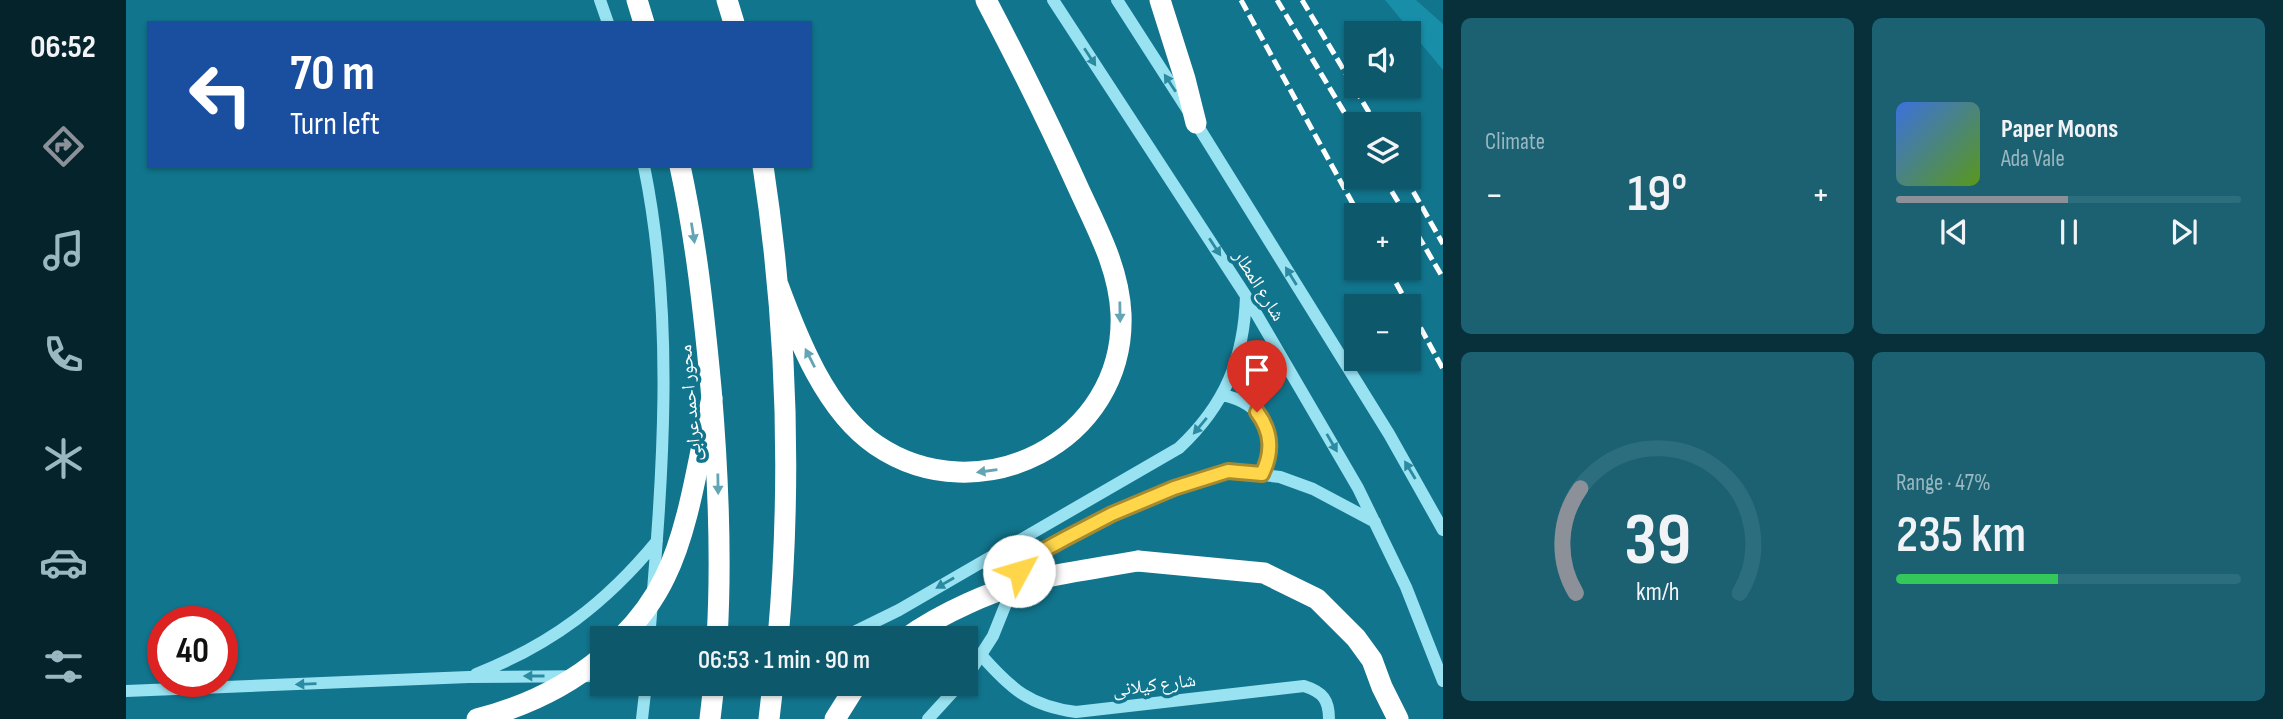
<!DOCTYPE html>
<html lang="en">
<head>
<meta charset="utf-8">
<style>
	body { margin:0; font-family:"Sofia Sans Condensed","Noto Naskh Arabic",sans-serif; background:#1b6172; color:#f1f3f6; height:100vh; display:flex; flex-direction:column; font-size:26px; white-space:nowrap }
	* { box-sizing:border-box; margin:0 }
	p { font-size:23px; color:#9ab8c1 }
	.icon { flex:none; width:38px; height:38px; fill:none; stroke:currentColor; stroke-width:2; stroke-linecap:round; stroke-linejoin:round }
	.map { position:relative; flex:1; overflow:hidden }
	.side { display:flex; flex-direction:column; gap:18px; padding:18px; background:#07303a; width:840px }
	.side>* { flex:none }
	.top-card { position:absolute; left:21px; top:21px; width:665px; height:147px; border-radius:0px; box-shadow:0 2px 5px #0004; background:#1a4fa0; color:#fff; overflow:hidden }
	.controls { position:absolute; left:1218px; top:21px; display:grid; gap:14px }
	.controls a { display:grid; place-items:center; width:77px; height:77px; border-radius:0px; background:#0d586a; box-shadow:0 2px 5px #0004; font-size:35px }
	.speed { position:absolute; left:21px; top:606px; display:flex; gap:14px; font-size:35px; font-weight:700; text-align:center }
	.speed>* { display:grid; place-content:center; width:91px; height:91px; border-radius:50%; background:#0d586a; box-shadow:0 2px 5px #0004; line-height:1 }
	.speed .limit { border:10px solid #d22; background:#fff; color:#111 }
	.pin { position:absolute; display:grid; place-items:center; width:60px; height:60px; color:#fff; margin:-72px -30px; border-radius:50% 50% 50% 0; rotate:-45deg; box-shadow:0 0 7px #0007 }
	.pin .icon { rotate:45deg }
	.me { position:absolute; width:77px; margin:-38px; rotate:51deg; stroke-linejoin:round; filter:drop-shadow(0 0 5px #0008) }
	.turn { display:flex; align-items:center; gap:24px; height:147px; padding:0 28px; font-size:32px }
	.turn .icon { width:91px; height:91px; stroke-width:2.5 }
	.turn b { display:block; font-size:49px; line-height:60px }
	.big { font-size:52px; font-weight:600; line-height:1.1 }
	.side .card { flex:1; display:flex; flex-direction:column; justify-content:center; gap:10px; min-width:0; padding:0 24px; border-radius:10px; background:#1b6172 }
	.side .dial { align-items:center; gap:0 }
	.dial svg { height:182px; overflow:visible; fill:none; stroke:#2d6e7e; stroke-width:7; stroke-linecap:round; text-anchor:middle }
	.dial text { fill:#f1f3f6; stroke:none }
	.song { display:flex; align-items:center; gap:21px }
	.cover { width:84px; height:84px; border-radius:10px; background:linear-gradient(135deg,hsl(220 70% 55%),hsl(90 70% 35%)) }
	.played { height:7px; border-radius:4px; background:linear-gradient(90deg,#8c9099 50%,#2d6e7e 50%) }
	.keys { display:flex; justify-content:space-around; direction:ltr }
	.heat { display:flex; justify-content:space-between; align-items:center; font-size:38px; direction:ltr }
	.charge { height:10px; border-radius:5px; background:linear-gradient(90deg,#34c759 47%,#2d6e7e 0) }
	.side .tiles { flex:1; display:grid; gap:18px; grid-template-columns:repeat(2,1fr) }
	.trip { position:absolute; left:464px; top:626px; width:388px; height:70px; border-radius:0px; background:#0d586a; box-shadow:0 2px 5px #0004; font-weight:600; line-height:70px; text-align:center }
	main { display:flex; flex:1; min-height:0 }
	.tabs { display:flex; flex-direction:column; width:126px; justify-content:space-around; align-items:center; background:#05232a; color:#9ab8c1 }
	.tabs .icon { width:49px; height:49px }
	.tabs .on { color:#8c9099 }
	.tabs b { font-size:32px; color:#f1f3f6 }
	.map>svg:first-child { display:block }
	.green { fill:#188ea8 }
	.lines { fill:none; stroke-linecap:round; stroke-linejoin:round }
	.minor { stroke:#99e2f2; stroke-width:12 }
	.highway { stroke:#fff; stroke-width:21 }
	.rail { stroke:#fff; stroke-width:5; stroke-dasharray:12 5; stroke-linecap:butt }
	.highway-bridge { stroke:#fff; stroke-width:21 }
	.oneway { fill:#2c8ba1 }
	.oneway2 { fill:#64a5b5 }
	.route-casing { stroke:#a68a30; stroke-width:18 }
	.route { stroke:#ffd54a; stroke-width:12 }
	.labels { text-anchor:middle; stroke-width:7; stroke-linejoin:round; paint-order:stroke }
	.street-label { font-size:19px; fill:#fff; stroke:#11758d }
</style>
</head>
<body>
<main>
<nav class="tabs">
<b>06:52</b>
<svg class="icon on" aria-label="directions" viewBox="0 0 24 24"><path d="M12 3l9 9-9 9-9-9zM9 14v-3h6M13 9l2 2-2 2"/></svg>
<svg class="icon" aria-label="music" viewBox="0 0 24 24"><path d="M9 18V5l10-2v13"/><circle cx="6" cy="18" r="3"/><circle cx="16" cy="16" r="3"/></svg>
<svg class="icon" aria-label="phone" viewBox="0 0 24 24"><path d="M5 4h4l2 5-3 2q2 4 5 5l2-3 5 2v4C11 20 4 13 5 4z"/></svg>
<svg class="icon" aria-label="climate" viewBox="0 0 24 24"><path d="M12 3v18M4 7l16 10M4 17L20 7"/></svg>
<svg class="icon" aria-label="car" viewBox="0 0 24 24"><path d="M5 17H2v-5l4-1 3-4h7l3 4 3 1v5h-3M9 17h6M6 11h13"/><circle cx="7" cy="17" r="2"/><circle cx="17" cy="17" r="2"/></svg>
<svg class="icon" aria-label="filters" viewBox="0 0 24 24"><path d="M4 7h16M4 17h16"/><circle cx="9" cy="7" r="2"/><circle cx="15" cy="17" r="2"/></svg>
</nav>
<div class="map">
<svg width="1317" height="719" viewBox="0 0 1317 719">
	<rect width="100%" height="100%" fill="#11758d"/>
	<path class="green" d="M 1259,0 L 1290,0 L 1317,24 L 1317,70 Z"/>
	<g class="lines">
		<path class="minor" d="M 474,0 L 482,23
			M 927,0 L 1120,296 L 1232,488 L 1280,587 L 1317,681
			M 991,0 L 1070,123 L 1263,434 L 1317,530
			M 518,166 C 550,322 536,482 523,639
			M 1096,395 C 1137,403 1155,436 1136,474
			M 714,639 L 773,610 L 1053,448 C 1099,405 1118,359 1120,296
			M 855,655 C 885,689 904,706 950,712 L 1178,686 C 1197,692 1203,700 1203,719
			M 350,674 C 425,645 480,603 531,541
			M 840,678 L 867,636 L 893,571 L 918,550 L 940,538 L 986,514 L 1048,488 L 1102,471 L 1154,477 L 1187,489 L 1249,522
			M 0,691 L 343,677 L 476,676
			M 516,719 L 520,684
			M 802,719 L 834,684"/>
		<path class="highway" d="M 511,0 L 518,23
			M 601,0 L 608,23
			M 1034,0 L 1059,79 L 1070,123
			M 554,166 C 570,239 578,314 585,388 C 592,471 596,555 591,639
			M 637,166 C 661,323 666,481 652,639
			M 652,285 C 672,339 700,411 750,445 C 853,515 1000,442 995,314 C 993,267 970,227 951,185 C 923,123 892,61 860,0
			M 1012,561 L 1138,573 L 1191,599 L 1230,638 L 1246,660 L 1256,687 L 1272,719
			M 584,719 L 588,684
			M 643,719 L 647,684
			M 709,719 L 731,684"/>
		<path class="rail" d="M 1115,0 L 1233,215
			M 1151,0 L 1230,132
			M 1176,0 L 1250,124
			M 1257,177 L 1280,215
			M 1279,177 L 1317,244
			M 1283,220 L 1317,278
			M 1262,268 L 1317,369"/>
		<path class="highway-bridge" d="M 494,639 C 512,621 528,600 539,577 C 564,527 573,453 586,398
			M 779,639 C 815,613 867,590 911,579 C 944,572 978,567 1012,561
			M 351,719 C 398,707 439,688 476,657"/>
	</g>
	<defs><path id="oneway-solid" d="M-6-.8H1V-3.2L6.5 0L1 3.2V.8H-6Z" transform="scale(1.75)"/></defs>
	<g class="oneway">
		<use href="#oneway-solid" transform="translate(964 57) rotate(57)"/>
		<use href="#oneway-solid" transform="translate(1044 83) rotate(-123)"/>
		<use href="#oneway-solid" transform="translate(1089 247) rotate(57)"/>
		<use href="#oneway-solid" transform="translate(1165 276) rotate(-122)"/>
		<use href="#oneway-solid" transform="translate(1074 426) rotate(130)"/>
		<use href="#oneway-solid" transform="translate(1206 443) rotate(60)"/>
		<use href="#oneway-solid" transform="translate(1284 470) rotate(-121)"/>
		<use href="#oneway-solid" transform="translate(819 583) rotate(150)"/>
		<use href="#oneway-solid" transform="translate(408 676) rotate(180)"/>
		<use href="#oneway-solid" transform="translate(180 684) rotate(178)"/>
	</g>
	<g class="oneway2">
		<use href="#oneway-solid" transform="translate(567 233) rotate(81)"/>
		<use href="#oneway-solid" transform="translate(994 312) rotate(89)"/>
		<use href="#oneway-solid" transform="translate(684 358) rotate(-117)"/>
		<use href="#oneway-solid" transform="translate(861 471) rotate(172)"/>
		<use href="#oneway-solid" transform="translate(592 484) rotate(89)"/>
	</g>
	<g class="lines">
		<g class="route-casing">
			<path id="route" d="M 893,571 L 918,550 L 940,538 L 986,514 L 1048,488 L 1102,471 L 1136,474 C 1147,452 1146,432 1131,412"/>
		</g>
		<use href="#route" class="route"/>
	</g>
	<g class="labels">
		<g class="street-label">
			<text transform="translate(1134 285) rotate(58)" y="7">شارع المطار</text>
			<text transform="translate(563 403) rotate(-95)" y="7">محور احمد عرابى</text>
			<text transform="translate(1028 684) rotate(-7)" y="7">شارع كيلانى</text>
		</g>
	</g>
</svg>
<div class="controls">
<a><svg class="icon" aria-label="sound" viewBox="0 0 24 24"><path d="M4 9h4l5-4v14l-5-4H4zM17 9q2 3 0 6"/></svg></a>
<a><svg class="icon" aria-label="layers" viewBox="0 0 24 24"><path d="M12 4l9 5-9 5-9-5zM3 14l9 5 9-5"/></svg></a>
<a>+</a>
<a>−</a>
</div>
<div class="speed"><div class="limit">40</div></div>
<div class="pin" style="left:1131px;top:412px;background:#d93025"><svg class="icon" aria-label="arrive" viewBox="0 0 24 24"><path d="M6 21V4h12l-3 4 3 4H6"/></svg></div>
<svg class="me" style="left:893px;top:571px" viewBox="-20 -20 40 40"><circle r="19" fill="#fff"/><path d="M0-13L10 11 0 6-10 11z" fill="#ffd54a"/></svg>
<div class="trip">06:53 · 1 min · 90 m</div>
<div class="top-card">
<div class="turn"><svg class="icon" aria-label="left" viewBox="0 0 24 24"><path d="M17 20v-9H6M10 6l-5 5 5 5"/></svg><div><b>70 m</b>Turn left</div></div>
</div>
</div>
<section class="side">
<div class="tiles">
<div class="card"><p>Climate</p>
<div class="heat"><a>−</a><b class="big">19°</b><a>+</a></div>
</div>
<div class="card">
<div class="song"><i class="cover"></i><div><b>Paper Moons</b><p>Ada Vale</p></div></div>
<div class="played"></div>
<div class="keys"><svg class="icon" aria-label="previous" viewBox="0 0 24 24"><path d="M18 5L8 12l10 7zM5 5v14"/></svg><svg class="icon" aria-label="pause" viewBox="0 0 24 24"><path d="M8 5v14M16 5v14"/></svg><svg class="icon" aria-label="next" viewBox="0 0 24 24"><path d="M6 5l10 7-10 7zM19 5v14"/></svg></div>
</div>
<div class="card dial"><svg viewBox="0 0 100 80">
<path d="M14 69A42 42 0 1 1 86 69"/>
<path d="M14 69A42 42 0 0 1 16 23" stroke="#8c9099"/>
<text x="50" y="56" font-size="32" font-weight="700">39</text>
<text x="50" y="72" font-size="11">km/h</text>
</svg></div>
<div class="card"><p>Range · 47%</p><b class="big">235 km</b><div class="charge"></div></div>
</div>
</section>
</main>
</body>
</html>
